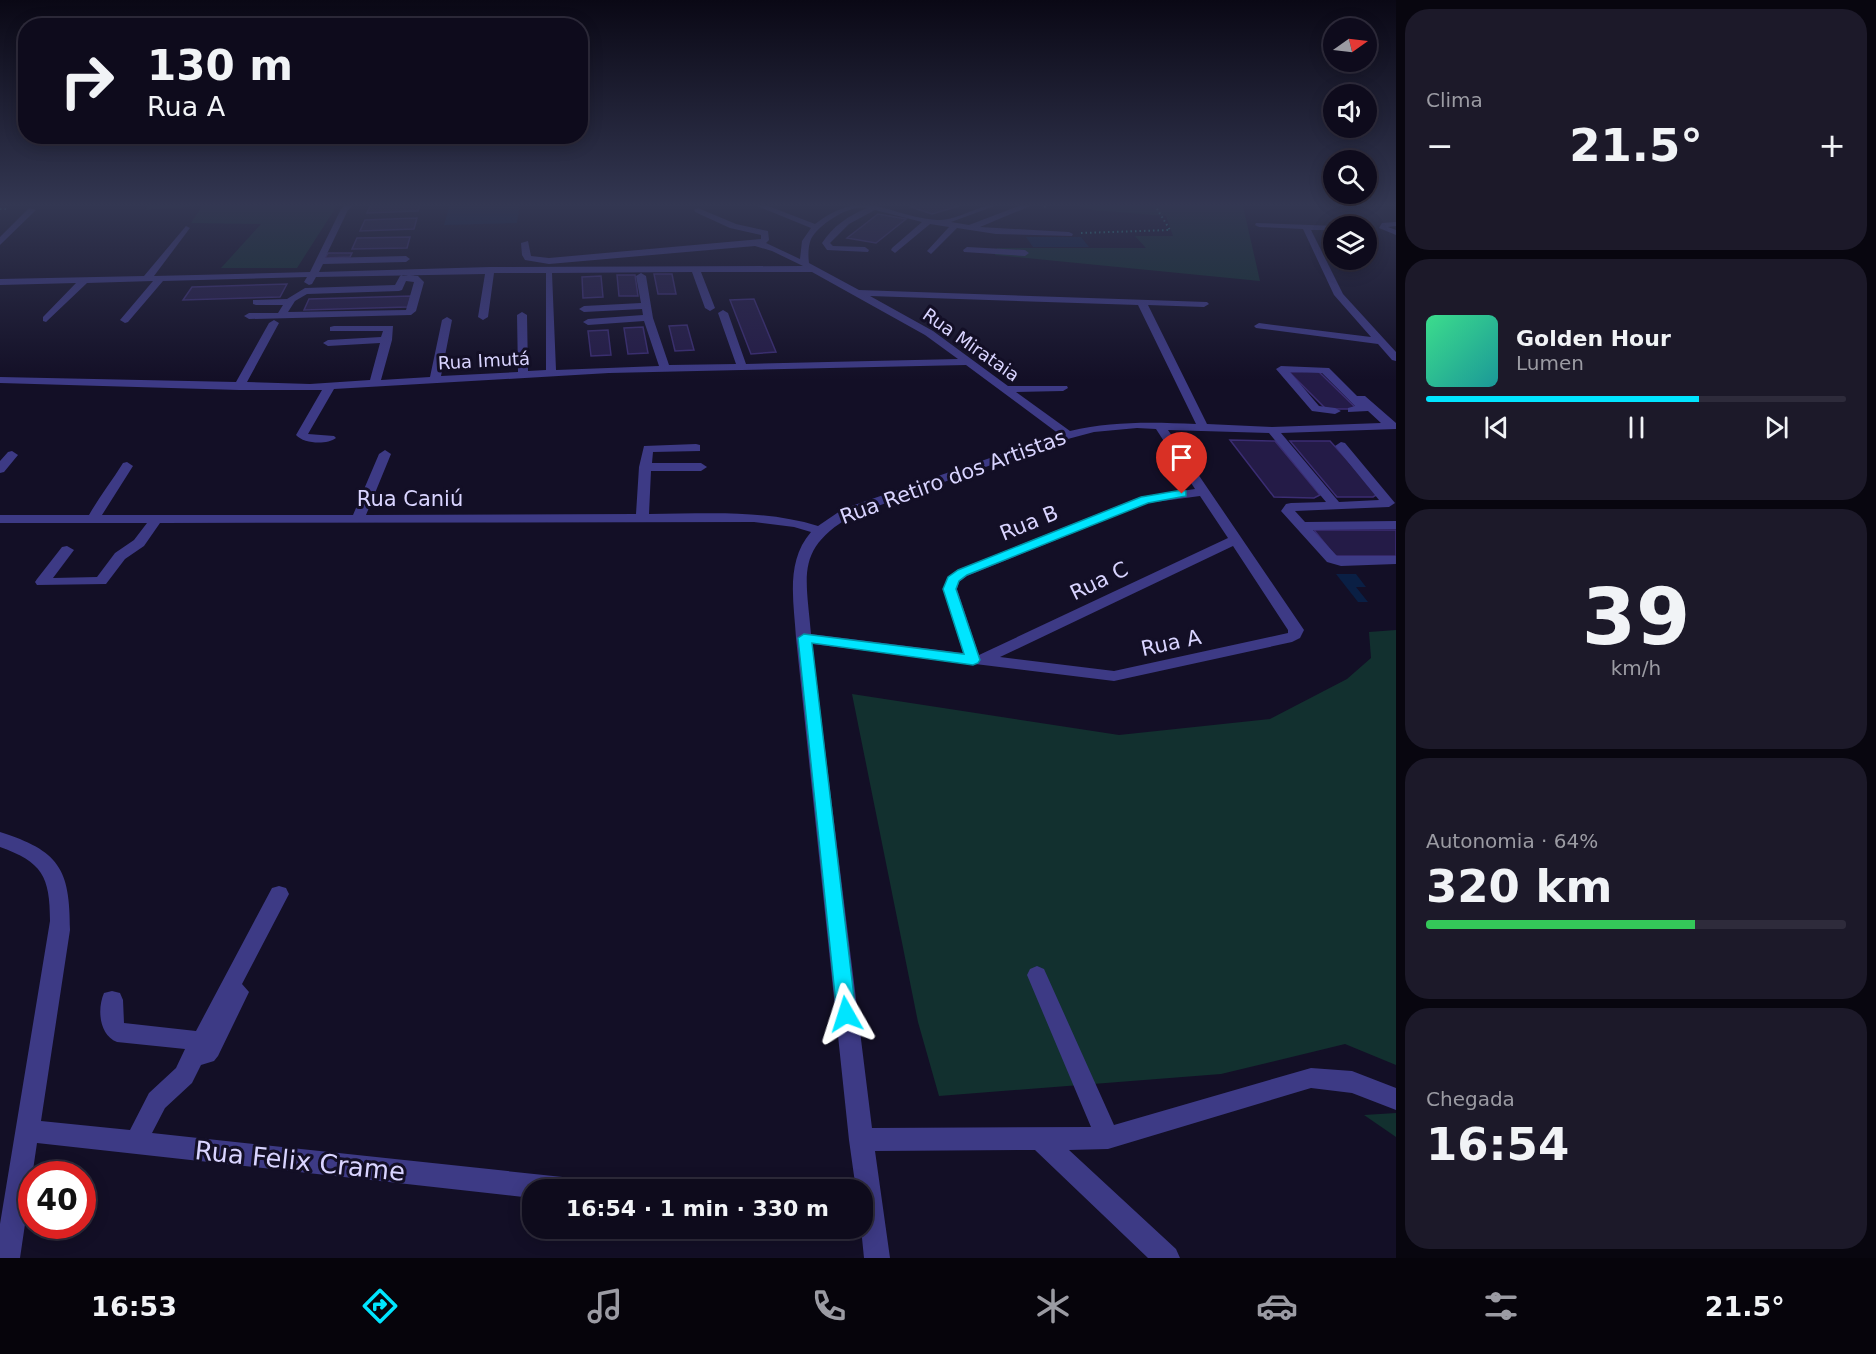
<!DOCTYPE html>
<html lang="pt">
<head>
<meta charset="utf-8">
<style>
	body { margin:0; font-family:"DejaVu Sans",sans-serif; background:#1c1929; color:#f1f3f6; height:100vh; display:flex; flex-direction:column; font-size:22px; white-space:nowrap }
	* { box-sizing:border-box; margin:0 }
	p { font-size:20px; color:#9b9ba3 }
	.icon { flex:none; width:33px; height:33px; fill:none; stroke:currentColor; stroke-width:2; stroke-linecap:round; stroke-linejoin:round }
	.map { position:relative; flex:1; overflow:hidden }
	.details { display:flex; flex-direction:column; gap:9px; padding:9px; background:#08060f; width:480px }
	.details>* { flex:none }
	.guide { position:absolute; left:18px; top:18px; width:570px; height:126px; border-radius:24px; box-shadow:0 3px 15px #0003,0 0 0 2px #2e2b3b; background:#0e0b1c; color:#f1f3f6; overflow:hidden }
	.needle { width:39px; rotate:76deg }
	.tools { position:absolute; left:1323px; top:18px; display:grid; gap:12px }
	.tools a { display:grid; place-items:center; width:54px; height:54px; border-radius:50%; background:#0e0b1c; box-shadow:0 3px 15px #0003,0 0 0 2px #2e2b3b; font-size:30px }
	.speed { position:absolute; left:18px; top:1161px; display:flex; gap:12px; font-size:30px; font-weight:700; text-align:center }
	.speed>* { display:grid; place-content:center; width:78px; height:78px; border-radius:50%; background:#0e0b1c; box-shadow:0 3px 15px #0003,0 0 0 2px #2e2b3b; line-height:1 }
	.speed .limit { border:9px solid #d22; background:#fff; color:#111 }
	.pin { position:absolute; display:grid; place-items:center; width:51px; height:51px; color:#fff; margin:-62px -26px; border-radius:50% 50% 50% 0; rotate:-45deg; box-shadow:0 0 6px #0007 }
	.pin .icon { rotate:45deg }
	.me { position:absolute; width:66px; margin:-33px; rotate:354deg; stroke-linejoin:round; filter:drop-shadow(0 0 4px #0008) }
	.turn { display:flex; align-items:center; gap:21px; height:126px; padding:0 30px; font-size:27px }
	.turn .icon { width:78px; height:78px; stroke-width:2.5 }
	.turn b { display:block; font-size:42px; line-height:51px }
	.big { font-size:45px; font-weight:600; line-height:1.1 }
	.details .tile { flex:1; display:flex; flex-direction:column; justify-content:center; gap:9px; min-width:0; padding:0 21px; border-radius:24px; background:#1c1929 }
	.details .dial { align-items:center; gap:0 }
	.dial b { font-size:78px; line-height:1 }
	.song { display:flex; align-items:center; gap:18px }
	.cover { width:72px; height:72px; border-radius:9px; background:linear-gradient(135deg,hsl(150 70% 55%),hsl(180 70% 35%)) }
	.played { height:6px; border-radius:3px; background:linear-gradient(90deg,#00e5ff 65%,#2e2b3b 65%) }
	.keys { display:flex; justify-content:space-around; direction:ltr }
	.heat { display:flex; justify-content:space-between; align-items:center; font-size:33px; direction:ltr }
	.charge { height:9px; border-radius:4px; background:linear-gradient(90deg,#34c759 64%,#2e2b3b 0) }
	.trip { position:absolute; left:522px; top:1179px; width:351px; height:60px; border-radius:24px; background:#0e0b1c; box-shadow:0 3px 15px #0003,0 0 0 2px #2e2b3b; font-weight:600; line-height:60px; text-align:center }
	.tabs { display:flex; height:96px; justify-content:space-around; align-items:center; background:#06040b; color:#9b9ba3 }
	.tabs .icon { width:42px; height:42px }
	.tabs .on { color:#00e5ff }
	.tabs b { font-size:27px; color:#f1f3f6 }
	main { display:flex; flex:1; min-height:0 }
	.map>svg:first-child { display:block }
	.green { fill:#12302f }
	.water { fill:#0a1f44 }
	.building { fill:#241b47; stroke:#3b2d73; stroke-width:1.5 }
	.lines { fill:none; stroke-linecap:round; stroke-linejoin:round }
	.path { stroke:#2fb8b0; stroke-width:2; stroke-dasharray:1.5 3; stroke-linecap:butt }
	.minor { fill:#3d3a85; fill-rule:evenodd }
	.route { fill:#00e5ff; stroke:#0095a6; stroke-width:1.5 }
	.labels { text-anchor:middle; stroke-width:6; stroke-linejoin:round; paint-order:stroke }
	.far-street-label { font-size:18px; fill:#d9d4ff; stroke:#130f26 }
	.street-label { font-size:21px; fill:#d9d4ff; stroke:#130f26 }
	.near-street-label { font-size:26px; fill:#d9d4ff; stroke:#130f26 }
</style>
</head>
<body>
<main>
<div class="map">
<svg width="1396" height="1258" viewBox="0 0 1396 1258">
	<rect width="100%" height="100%" fill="#130f26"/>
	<path class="green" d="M 150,204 L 338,204 L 297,268 L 221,268 L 261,224 L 191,223 L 202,206 L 145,210 Z
		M 1071,204 L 1328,204 L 1243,206 L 1260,281 L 995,255 L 997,248 L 1146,248 L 1135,236 L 1173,236 L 1166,216 L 1093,210 Z
		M 1396,630 L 1396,1065 L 1345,1044 L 1221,1074 L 939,1096 L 918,1022 L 852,694 L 1119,735 L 1270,719 L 1347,679 L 1371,658 L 1369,632 Z
		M 1396,1113 L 1396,1137 L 1364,1115 Z"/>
	<path class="water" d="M 450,204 L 520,204 L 517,223 L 444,225 Z
		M 1026,237 L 1081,237 L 1089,247 L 1033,247 Z
		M 1336,574 L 1356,574 L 1366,587 L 1356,587 L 1368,602 L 1358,602 Z"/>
	<path class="building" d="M 371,204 L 420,204 L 418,211 L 367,213 Z
		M 921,204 L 966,204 L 932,214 L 911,207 Z
		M 878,214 L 906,219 L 876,243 L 847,238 Z
		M 417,218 L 414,229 L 360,231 L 365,220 Z
		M 410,237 L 407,248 L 352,249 L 357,238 Z
		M 328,253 L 352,253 L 350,257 L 325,258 Z
		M 654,274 L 672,274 L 676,294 L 658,294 Z
		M 617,275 L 635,275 L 638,296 L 619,296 Z
		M 601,276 L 603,297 L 583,298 L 582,277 Z
		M 287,284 L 280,297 L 183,300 L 192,287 Z
		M 411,296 L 408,307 L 304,310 L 309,299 Z
		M 754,299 L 776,352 L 751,354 L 730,300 Z
		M 687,325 L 694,350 L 675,351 L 669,326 Z
		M 643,327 L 648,353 L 628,354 L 624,328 Z
		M 608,330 L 611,355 L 591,356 L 588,331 Z
		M 1318,371 L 1357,409 L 1326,409 L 1289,372 Z
		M 1230,440 L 1275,441 L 1320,495 L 1314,498 L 1274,497 Z
		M 1290,441 L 1330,441 L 1378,494 L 1373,497 L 1337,497 Z
		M 1314,530 L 1396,530 L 1396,556 L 1335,556 Z"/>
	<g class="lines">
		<path class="path" d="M 1044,207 L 1051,204
			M 0,209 L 9,209
			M 1081,233 L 1170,230 L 1154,204"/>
		<path class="minor" d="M 346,204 L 355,204 L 348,210 L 325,258 L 406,256 L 410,259 L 406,262 L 323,264 L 319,272 L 490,267 L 803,266 L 772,251 L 755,246 L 549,264 L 525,260 L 522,255 L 521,243 L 528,241 L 531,256 L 549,258 L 761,239 L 761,235 L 730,228 L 695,212 L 694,210 L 698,208 L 736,224 L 768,231 L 769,240 L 766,243 L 800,259 L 802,241 L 811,228 L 752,204 L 763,204 L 815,224 C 867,185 886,217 938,220 C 957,221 979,204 1000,204 L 951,222 L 969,225 L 1024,204 L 1035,204 L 980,227 L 1069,232 L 1073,234 L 1072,236 L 996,234 L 957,228 L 931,254 L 927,251 L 949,227 L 930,224 L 895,253 L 891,250 L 892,248 L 922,222 L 875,210 L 849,224 L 830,243 L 833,246 L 865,247 L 869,250 L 868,252 L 827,250 L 822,243 C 833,226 848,216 867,208 C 850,204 819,224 811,239 C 808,247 808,255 809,263 L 859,290 L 1207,302 L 1209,304 L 1204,307 L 1148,305 L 1207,424 L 1272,427 L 1381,423 L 1368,411 L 1348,412 L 1348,408 L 1355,406 L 1322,373 L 1290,372 L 1319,406 L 1335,408 L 1341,411 L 1335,414 L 1312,411 L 1276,369 L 1281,366 L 1329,368 L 1357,396 L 1365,396 L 1396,423 L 1396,429 L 1281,433 L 1339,502 L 1379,500 L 1335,446 L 1341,442 L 1345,443 L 1395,503 L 1389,507 L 1295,511 L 1305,522 L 1396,521 L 1396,529 L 1313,530 L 1337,556 L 1396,556 L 1396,564 L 1341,566 L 1327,562 L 1281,511 L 1286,504 L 1291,503 L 1326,502 L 1269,433 L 1168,430 L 1304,630 L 1300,638 L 1292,642 L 1114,681 L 812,644 L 872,1128 L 1091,1127 L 1027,975 L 1030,969 L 1037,966 L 1044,969 L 1114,1125 L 1311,1068 L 1352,1071 L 1396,1088 L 1396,1110 L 1352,1093 L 1311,1088 L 1108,1149 L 1069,1150 L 1176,1249 L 1180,1258 L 1148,1258 L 1035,1150 L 875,1151 L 890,1258 L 864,1258 L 861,1228 L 862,1228 L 862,1190 L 856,1190 L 849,1140 L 796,638 C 794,602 785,562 811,532 L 794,527 L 754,522 L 160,523 L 144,546 L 125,559 L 106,584 L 37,585 L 35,582 L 37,579 L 62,547 L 67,546 L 74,550 L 53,578 L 97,577 L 115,553 L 134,540 L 147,523 L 0,523 L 0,515 L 89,515 C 99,497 112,481 123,463 L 127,462 L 133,466 L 102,515 L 353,515 L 379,454 L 385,450 L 391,454 L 366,515 L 636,514 L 639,467 L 644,446 L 696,444 L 700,445 L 700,451 L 653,452 L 652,463 L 701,463 L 707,467 L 701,471 L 651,471 L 649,514 C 705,514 763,509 818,526 L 843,509 L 1059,434 L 966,365 L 609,373 L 334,389 L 308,434 L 334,436 L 336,438 C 327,445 304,444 296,435 L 322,390 L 239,390 L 0,383 L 0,377 L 236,382 L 269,323 L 274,320 L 279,323 L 247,382 L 310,384 L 370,380 L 380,343 L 328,346 L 323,343 L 328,340 L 381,337 L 383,331 L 330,331 L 330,327 L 334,326 L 393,326 L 392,340 L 381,380 L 430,377 L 442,320 L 447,317 L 452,320 L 441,376 L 518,372 L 517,315 L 522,312 L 527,315 L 528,371 L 546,370 L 546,273 L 494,273 L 488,317 L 483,320 L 478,317 L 485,274 L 316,277 L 312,284 L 309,285 L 304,282 L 307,277 L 163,281 L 128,322 L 125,323 L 120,320 L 153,281 L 87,283 L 46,322 L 43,321 L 43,317 L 76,283 L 0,285 L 0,279 L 144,276 L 186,226 L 190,228 L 154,276 L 310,272 L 341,209 ZM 692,272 L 705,308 L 710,311 L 715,308 L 701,272 L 812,272 L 925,335 L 958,359 L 746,364 L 728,313 L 723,310 L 718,313 L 736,364 L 669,365 L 653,318 L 646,276 L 641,273 L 636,276 L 641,303 L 584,306 L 579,309 L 584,312 L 642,309 L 643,315 L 588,319 L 583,322 L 588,325 L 644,321 L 659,366 L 556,370 L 552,273 ZM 870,296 L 1138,305 L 1196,424 C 1153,422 1112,421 1070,431 L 1016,392 L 1063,391 L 1068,388 L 1067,386 L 1008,386 L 933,331 ZM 1137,428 L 1156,429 L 1195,489 L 1140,497 L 957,570 L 948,577 L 943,589 L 963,653 L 811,634 C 806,574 795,549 853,515 L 1049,444 L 1094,432 ZM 1200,496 L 1228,538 L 979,655 L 957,589 L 959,582 L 967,576 L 1148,503 ZM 1233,546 L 1288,630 L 1288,633 L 1114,671 L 1000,657 Z
			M 29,208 L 36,210 L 0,245 L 0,237 Z
			M 1396,222 L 1396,226 L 1388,227 L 1396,230 L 1396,235 L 1379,228 L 1382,223 Z
			M 1256,223 L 1337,226 L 1334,226 L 1334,230 L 1311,230 L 1343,294 L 1396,352 L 1396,361 L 1392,360 L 1378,344 L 1256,328 L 1254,326 L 1259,323 L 1371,337 L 1334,295 L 1303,229 L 1259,227 L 1255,225 Z
			M 967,247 L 1025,250 L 1029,253 L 1025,256 L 964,252 L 963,250 Z
			M 403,275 L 418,276 L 424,282 L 416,311 L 411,315 L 249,319 L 244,316 L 249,313 L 278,313 L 283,305 L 256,305 L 253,304 L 253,300 L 287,299 L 305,288 L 395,285 L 400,276 ZM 406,281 L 414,282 L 406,310 L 288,312 L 295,301 L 307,294 L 399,291 L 402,290 Z
			M 12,451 L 18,455 L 4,472 L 0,473 L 0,461 L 8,452 Z
			M 0,832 C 59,851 70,868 70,930 L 41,1121 L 130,1130 L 149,1093 L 176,1068 L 185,1049 L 117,1042 C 99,1035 97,1009 104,993 L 112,991 L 120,993 L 123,1000 L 124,1023 L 196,1031 L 272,888 L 279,886 L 286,888 L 289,894 L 242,984 L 249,992 L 218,1056 L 214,1061 L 201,1065 L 192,1083 L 165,1108 L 152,1133 L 572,1178 L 581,1181 L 584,1190 L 532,1190 L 532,1198 L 37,1143 L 20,1258 L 0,1258 L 0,1224 L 50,921 C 50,876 42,862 0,847 Z"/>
	</g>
	<linearGradient id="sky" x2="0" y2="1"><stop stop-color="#0a0815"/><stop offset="0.54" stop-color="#333752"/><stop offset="1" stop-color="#333752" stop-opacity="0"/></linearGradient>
	<rect width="1396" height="380" fill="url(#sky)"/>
	<path class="route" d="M 1182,490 L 1186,491 L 1186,496 L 1148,503 L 967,575 L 959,581 L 956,589 L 980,660 L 978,663 L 973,665 L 812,643 L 856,1014 L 853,1020 L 846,1023 L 839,1020 L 837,1014 L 798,638 L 804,634 L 964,654 L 943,589 L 948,577 L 958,570 L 1141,497 Z"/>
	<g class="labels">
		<g class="far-street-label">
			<text transform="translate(971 345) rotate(35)" y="6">Rua Mirataia</text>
			<text transform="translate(484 361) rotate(-3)" y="6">Rua Imutá</text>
		</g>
		<g class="street-label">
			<text transform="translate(953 477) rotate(-20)" y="7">Rua Retiro dos Artistas</text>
			<text x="410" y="506">Rua Caniú</text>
			<text transform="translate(1029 523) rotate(-22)" y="7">Rua B</text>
			<text transform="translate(1099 581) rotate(-26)" y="7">Rua C</text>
			<text transform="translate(1171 643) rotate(-12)" y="7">Rua A</text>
		</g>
		<g class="near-street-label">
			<text transform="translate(300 1161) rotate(6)" y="9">Rua Felix Crame</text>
		</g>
	</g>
</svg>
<div class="tools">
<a><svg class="needle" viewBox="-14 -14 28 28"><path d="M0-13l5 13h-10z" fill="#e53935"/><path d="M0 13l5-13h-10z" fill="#9b9ba3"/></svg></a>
<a><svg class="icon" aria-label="sound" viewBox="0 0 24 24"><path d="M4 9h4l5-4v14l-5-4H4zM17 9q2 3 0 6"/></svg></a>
<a><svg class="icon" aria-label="search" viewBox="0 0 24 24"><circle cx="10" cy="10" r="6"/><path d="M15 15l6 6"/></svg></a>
<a><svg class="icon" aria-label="layers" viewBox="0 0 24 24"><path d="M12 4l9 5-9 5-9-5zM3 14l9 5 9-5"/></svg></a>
</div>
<div class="speed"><div class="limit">40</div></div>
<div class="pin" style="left:1182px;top:494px;background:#d93025"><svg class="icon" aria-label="arrive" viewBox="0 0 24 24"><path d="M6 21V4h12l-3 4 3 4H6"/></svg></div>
<svg class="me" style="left:846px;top:1014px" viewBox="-20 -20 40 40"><path d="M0-17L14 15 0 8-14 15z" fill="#00e5ff" stroke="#fff" stroke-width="4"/></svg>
<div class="trip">16:54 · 1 min · 330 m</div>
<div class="guide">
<div class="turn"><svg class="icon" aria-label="right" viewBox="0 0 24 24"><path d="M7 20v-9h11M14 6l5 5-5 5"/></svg><div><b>130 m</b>Rua A</div></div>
</div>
</div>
<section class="details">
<div class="tile"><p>Clima</p>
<div class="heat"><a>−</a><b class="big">21.5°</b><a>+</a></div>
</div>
<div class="tile">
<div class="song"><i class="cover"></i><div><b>Golden Hour</b><p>Lumen</p></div></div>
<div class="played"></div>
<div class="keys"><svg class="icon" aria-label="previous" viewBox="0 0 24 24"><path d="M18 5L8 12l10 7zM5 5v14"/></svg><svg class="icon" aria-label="pause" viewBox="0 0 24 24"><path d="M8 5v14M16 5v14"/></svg><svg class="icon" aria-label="next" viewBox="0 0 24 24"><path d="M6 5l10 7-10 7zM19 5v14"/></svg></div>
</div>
<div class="tile dial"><b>39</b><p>km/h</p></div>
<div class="tile"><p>Autonomia · 64%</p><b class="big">320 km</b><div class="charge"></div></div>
<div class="tile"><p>Chegada</p><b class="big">16:54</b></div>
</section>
</main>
<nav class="tabs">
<b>16:53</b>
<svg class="icon on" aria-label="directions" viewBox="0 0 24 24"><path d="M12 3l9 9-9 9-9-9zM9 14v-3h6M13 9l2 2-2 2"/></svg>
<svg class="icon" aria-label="music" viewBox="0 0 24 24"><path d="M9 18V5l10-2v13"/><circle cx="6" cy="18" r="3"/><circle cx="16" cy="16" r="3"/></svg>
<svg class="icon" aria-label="phone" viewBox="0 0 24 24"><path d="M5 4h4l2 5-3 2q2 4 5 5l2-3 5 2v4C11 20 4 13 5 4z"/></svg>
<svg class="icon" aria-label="climate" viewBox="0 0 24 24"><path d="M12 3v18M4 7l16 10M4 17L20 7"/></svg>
<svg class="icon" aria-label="car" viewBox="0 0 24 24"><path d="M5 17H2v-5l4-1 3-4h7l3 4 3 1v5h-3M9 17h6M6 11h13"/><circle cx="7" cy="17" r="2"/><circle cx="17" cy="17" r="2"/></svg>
<svg class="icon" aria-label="filters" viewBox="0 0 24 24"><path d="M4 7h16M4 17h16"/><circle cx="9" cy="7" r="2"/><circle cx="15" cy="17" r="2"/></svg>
<b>21.5°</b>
</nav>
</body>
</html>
